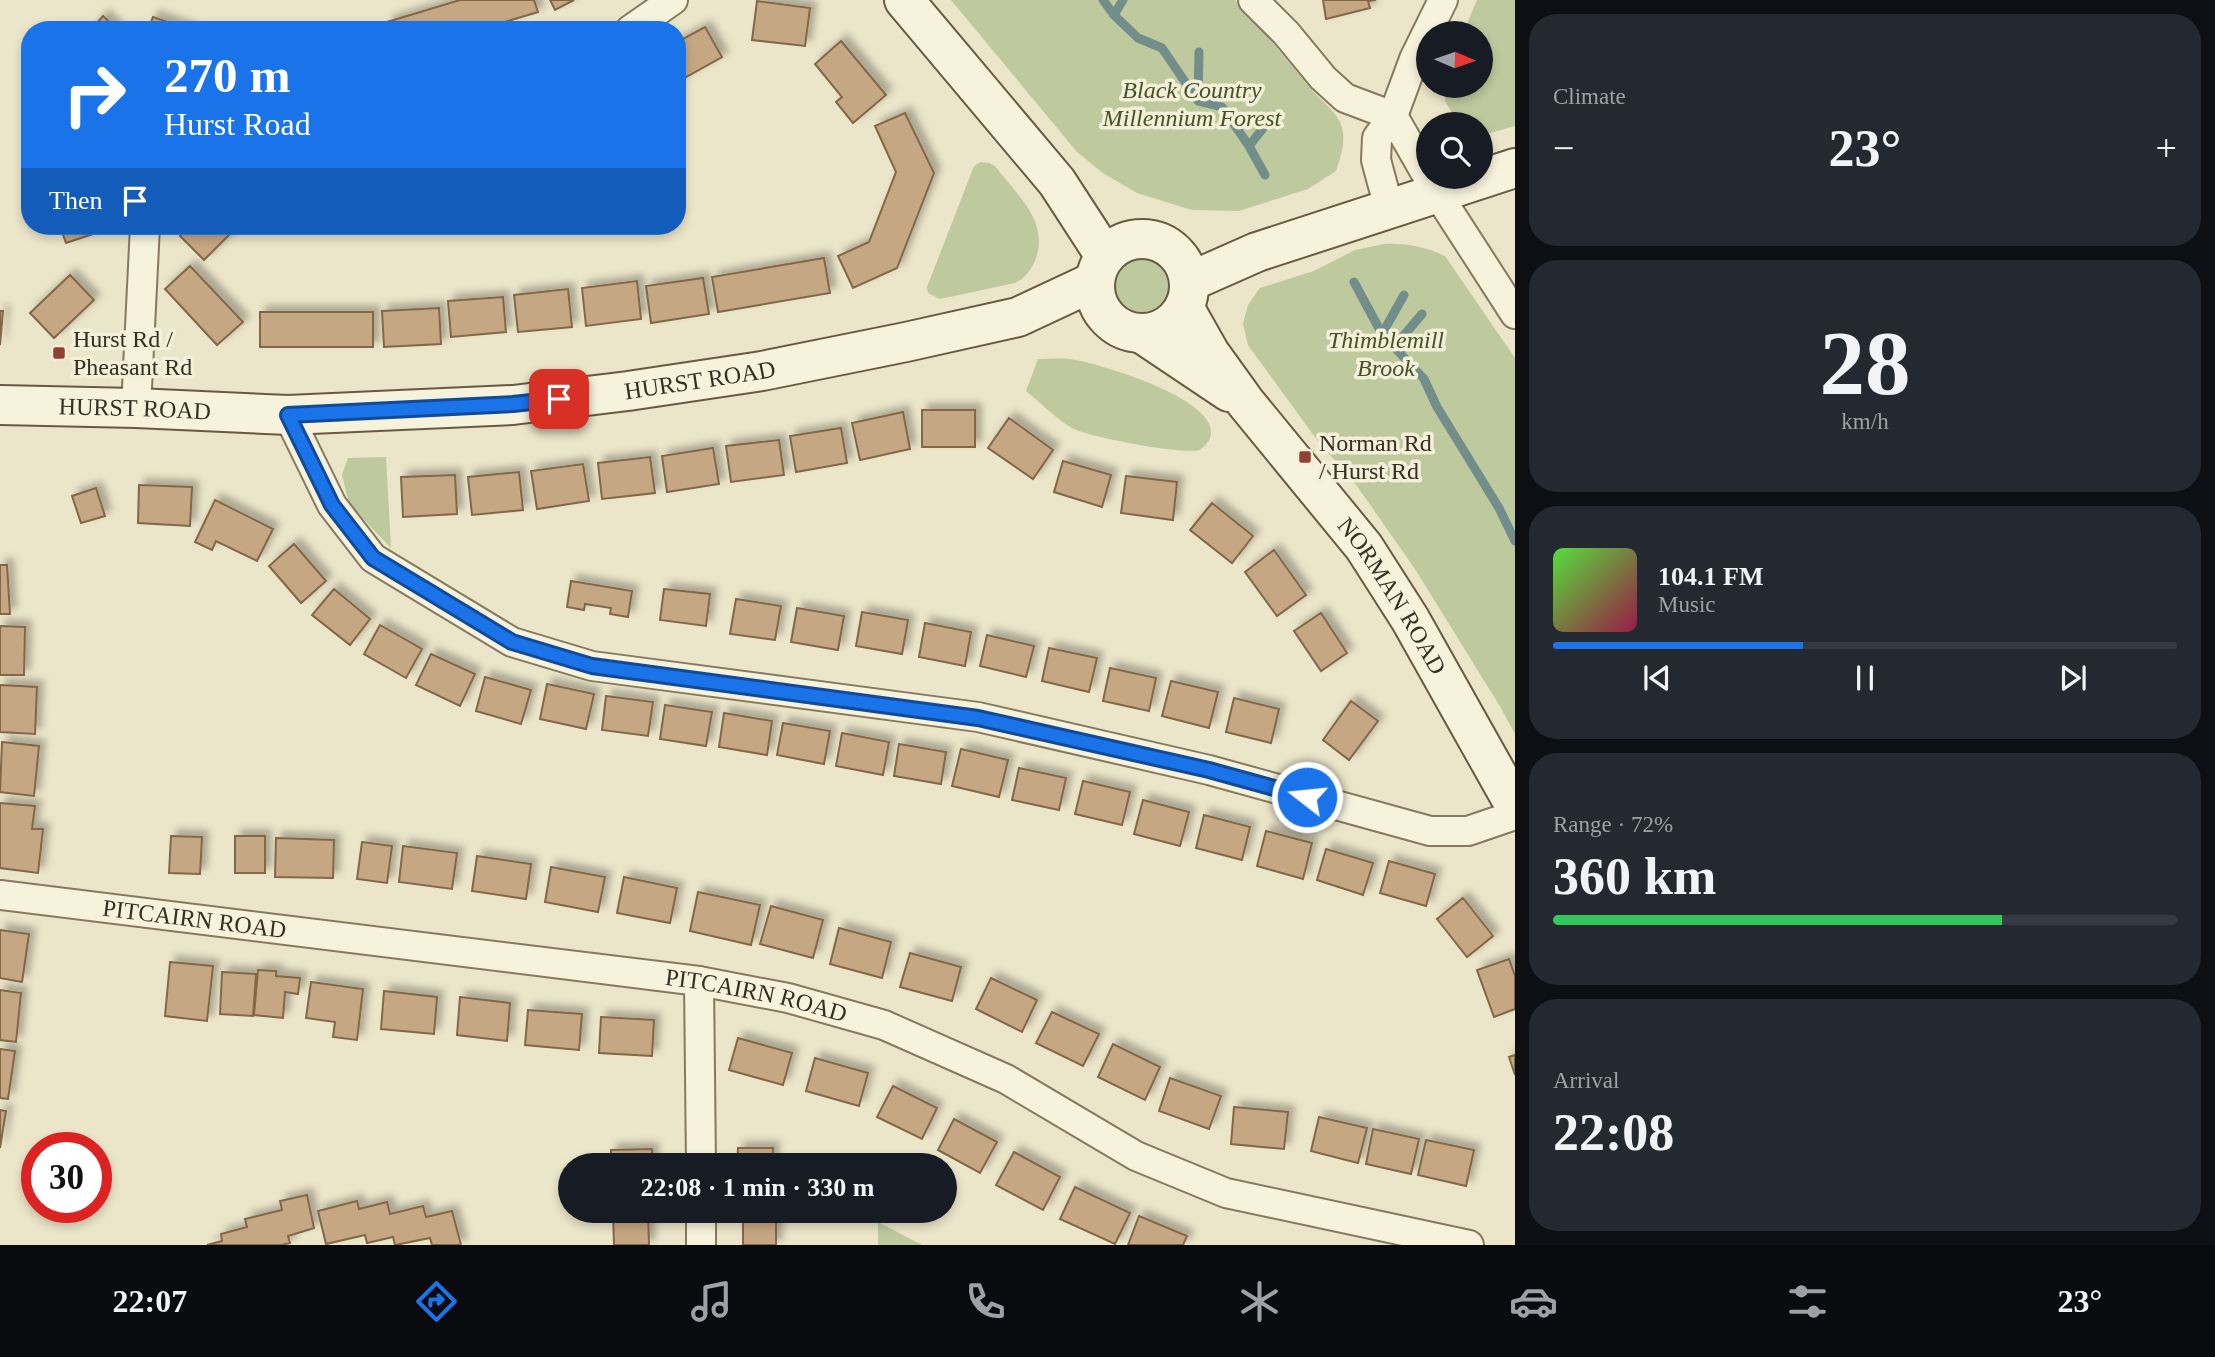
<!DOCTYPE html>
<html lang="en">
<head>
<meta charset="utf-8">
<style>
	body { margin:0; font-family:"Times New Roman",serif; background:#242831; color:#f1f3f6; height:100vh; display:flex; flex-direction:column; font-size:26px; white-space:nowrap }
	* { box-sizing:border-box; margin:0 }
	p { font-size:23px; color:#9ea1a6 }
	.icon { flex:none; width:38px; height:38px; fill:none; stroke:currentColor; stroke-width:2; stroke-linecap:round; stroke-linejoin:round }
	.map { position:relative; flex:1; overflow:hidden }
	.sheet { display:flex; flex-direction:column; gap:14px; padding:14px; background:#0d0f14; width:700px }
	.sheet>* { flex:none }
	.banner { position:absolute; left:21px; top:21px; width:665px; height:214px; border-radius:28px; box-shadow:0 4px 10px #0003; background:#1a73e8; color:#fff; overflow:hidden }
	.needle { width:46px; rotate:92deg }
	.buttons { position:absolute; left:1416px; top:21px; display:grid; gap:14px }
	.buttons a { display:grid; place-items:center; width:77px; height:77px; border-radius:50%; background:#171b24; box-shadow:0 4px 10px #0003; font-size:35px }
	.speed { position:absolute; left:21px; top:1132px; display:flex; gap:14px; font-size:35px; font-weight:700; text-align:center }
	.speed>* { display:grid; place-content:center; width:91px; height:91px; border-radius:50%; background:#171b24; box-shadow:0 4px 10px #0003; line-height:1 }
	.speed .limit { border:10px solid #d22; background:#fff; color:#111 }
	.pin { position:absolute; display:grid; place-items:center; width:60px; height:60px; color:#fff; margin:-30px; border-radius:14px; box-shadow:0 4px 10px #0006 }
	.me { position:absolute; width:77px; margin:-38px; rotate:286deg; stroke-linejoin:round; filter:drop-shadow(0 0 5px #0008) }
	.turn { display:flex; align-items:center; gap:24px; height:147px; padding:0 28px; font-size:32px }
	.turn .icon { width:91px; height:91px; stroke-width:2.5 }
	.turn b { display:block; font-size:49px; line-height:60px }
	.then { display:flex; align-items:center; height:66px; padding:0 28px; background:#0003; gap:14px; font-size:26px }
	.big { font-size:52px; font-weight:800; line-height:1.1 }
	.sheet .card { flex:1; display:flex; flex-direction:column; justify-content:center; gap:10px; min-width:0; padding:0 24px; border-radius:28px; background:#242831 }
	.sheet .dial { align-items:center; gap:0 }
	.dial b { font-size:91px; line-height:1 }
	.song { display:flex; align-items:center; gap:21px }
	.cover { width:84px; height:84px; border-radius:10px; background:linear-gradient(135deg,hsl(110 70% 55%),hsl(340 70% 35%)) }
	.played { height:7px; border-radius:4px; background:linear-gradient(90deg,#1a73e8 40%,#363941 40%) }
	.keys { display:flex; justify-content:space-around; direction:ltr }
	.heat { display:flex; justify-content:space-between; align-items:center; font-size:38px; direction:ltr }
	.charge { height:10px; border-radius:5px; background:linear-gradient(90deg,#34c759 72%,#363941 0) }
	.trip { position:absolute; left:558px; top:1153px; width:399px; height:70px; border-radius:35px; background:#171b24; box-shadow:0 4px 10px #0003; font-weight:800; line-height:70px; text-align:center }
	.dock { display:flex; height:112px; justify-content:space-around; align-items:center; background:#090b0e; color:#9ea1a6 }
	.dock .icon { width:49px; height:49px }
	.dock .active { color:#1a73e8 }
	.dock b { font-size:32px; color:#f1f3f6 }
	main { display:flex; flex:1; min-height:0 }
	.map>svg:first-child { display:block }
	.green { fill:#bec99e }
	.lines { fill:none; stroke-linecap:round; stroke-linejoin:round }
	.stream { stroke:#718e8a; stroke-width:9 }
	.building { fill:#c6a783; stroke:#836747; stroke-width:2; filter:url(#shadow) }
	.street-casing { stroke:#86795f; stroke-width:32 }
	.secondary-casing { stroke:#685a42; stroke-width:42 }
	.street { stroke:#f6f2dc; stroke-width:28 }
	.secondary { stroke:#f6f2dc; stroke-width:38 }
	.route-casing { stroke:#114b97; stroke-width:18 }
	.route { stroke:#1a73e8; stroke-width:12 }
	.poi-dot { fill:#904035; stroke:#f3efd8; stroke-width:2.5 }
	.labels { text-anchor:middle; stroke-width:7; stroke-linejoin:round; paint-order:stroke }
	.park-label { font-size:24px; font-style:italic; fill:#43532a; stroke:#f3efd8 }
	.poi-label { font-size:24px; fill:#382f22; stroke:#f3efd8; text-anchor:start }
	.street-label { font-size:24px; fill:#382f22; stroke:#f3efd8 }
</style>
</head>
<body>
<main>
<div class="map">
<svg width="1515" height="1245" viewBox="0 0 1515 1245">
	<defs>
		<filter id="shadow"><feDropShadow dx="6" dy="-6" stdDeviation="3.5" flood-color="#0004"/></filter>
	</defs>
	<rect width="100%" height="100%" fill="#ebe5c9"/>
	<path class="green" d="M 951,0 L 1235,0 C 1263,29 1286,60 1312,90 C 1322,102 1339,113 1342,128 C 1346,142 1340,158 1336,171 L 1308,189 L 1239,211 L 1192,210 L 1137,193 L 1103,173 L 1077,152 Z
		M 1477,0 L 1515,0 L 1515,126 L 1486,134 L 1481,132 L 1480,124 L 1458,123 L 1445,101 L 1444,86 L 1480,86 L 1480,33 L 1463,33 Z
		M 981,162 L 989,163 L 995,166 C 1016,194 1049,221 1036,258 C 1032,269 1026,278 1015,283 L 940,299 L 928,293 L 927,287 L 974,166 Z
		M 1384,244 C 1406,243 1425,247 1445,256 L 1515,358 L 1515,734 L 1501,708 L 1415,569 L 1357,486 L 1317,440 L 1248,345 L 1243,324 L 1248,305 L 1260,288 L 1314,271 L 1355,250 Z
		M1113 290a31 31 0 1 1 62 0a31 31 0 1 1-62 0Z
		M 1038,359 C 1048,359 1059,358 1070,359 C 1099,363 1214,398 1211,433 C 1211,440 1205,447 1199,450 C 1184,455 1088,437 1072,428 C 1056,419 1041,403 1026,391 Z
		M 386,457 L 391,548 L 349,504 L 342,475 L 348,458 Z
		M 878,1222 L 922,1245 L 878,1245 Z"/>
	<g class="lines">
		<path class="stream" d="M 1103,0 L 1114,15 L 1138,38 L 1162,48 L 1198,101 L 1222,107 L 1249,146 L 1265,175
			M 1114,15 L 1123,0
			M 1198,101 L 1199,52
			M 1249,146 L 1271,118
			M 1354,282 L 1382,334 L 1424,379 L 1437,407 L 1499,508 L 1515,541
			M 1382,334 L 1404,295
			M 1394,347 L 1422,314"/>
	</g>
	<path class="building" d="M 460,0 L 534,0 L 538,12 L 478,30 L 389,30 L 387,22 Z
		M 550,0 L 574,0 L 555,10 Z
		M 1323,0 L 1376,0 L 1368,1 L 1370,8 L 1326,19 Z
		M 757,1 L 810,8 L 805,46 L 752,40 Z
		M 103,16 L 118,30 L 91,30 Z
		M 153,17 L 191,30 L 148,30 Z
		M 705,27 L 722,57 L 677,82 L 677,42 Z
		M 841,41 L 886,95 L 853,123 L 836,102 L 842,97 L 815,64 Z
		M 905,113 L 934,173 L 897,268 L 853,288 L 838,256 L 869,242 L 896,172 L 875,126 Z
		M 60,226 L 94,226 L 96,233 L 66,243 Z
		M 190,226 L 238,226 L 204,260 L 180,236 Z
		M 824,258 L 830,293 L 718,312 L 712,277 Z
		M 190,266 L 243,322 L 217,345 L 165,289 Z
		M 70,275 L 94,300 L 54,338 L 30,313 Z
		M 703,278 L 709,314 L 651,323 L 646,286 Z
		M 637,281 L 641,319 L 586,326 L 582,288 Z
		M 568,289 L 572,327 L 518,332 L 514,295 Z
		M 503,297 L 506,332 L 451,337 L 448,301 Z
		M 439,308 L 441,344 L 384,347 L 382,311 Z
		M 0,311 L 3,311 L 0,345 Z
		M 260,312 L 373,312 L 373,347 L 260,347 Z
		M 922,410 L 975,410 L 975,447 L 922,447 Z
		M 903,412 L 910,449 L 860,460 L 852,423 Z
		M 1009,418 L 1053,450 L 1033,479 L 988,448 Z
		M 841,428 L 847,463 L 796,472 L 790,436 Z
		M 779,440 L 784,475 L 731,482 L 726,446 Z
		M 713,448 L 719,484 L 667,492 L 662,456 Z
		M 650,457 L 655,493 L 602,499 L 598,463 Z
		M 1063,461 L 1111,475 L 1102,507 L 1054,492 Z
		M 583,464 L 589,501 L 537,509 L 531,471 Z
		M 519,472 L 523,510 L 472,515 L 468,477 Z
		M 455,475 L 457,514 L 403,517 L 401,477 Z
		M 1126,476 L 1177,482 L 1173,520 L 1121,513 Z
		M 139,485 L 192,487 L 190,526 L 138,523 Z
		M 96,488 L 105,516 L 81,523 L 72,496 Z
		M 215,500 L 273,529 L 257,561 L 216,541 L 212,550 L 195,542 Z
		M 1212,503 L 1253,536 L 1232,563 L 1190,530 Z
		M 294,544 L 326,581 L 301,603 L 269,566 Z
		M 1274,550 L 1306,595 L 1277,616 L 1245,572 Z
		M 0,565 L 7,565 L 10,614 L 0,614 Z
		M 571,581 L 632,591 L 628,617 L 610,614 L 611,608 L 585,604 L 584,610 L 567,607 Z
		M 334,589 L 370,619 L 350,645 L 312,615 Z
		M 664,589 L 710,594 L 706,626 L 660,620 Z
		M 736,599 L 781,606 L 775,640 L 730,634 Z
		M 797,608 L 844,616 L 838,650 L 791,642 Z
		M 862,612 L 908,620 L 902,654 L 856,646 Z
		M 1321,613 L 1347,653 L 1321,671 L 1294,631 Z
		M 925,623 L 971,632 L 965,666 L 919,657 Z
		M 380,625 L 422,649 L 406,678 L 364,654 Z
		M 0,626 L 25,627 L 24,675 L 0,675 Z
		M 987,635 L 1034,646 L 1026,677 L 980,666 Z
		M 1049,648 L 1097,658 L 1089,692 L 1042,681 Z
		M 431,654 L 475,674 L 460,706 L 416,685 Z
		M 1110,668 L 1156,678 L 1149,711 L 1103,701 Z
		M 485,677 L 531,690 L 521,724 L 476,711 Z
		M 1171,681 L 1218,692 L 1209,728 L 1162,716 Z
		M 547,684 L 594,694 L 586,729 L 540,719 Z
		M 0,685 L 37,687 L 35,734 L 0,732 Z
		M 606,696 L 653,702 L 648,736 L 602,730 Z
		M 1234,698 L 1279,709 L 1271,743 L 1226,732 Z
		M 1351,701 L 1378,721 L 1349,760 L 1323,740 Z
		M 665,705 L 712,712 L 706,746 L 660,739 Z
		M 724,713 L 772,721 L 767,755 L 719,747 Z
		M 783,723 L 830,731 L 824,764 L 777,755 Z
		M 842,733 L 889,742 L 883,775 L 836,766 Z
		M 2,742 L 39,746 L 34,796 L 0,792 Z
		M 899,744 L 946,752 L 941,784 L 894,776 Z
		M 961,749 L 1008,760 L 999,797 L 952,786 Z
		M 1019,768 L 1066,778 L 1059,810 L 1012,800 Z
		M 1083,781 L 1130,792 L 1122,825 L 1075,814 Z
		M 1143,800 L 1189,812 L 1180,846 L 1134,834 Z
		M 0,803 L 35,806 L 32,829 L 43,829 L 38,873 L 0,868 Z
		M 1204,815 L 1250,827 L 1242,860 L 1196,848 Z
		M 1266,831 L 1312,843 L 1303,879 L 1257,866 Z
		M 171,836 L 202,837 L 200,874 L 169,873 Z
		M 235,836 L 265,836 L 265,873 L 235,873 Z
		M 276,838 L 334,840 L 333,878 L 275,877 Z
		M 362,842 L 392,846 L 387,883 L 357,879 Z
		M 403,846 L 457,853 L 452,889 L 399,882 Z
		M 1326,849 L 1373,863 L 1363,895 L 1317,880 Z
		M 477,856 L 531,864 L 526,899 L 472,891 Z
		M 1389,861 L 1435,874 L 1426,906 L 1380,893 Z
		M 551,867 L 605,877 L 598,912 L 545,902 Z
		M 624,877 L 677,888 L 670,923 L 617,913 Z
		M 698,892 L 760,905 L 751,945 L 690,931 Z
		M 1463,898 L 1493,936 L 1467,957 L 1437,919 Z
		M 771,906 L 823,920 L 813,958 L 760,944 Z
		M 839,928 L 891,942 L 882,978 L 830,964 Z
		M 0,930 L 29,934 L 22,982 L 0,978 Z
		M 910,953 L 961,967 L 952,1001 L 900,987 Z
		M 1509,959 L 1515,976 L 1515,1009 L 1494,1017 L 1477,970 Z
		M 170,962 L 213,966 L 207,1021 L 165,1016 Z
		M 258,970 L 276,971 L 276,976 L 300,978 L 298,994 L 285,992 L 283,1018 L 254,1015 Z
		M 222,972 L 256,974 L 253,1016 L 220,1014 Z
		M 991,978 L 1037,1000 L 1022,1032 L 976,1009 Z
		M 311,982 L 363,989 L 357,1040 L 333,1037 L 335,1022 L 306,1018 Z
		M 0,990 L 21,993 L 16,1042 L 0,1040 Z
		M 384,991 L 437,997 L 434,1034 L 381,1029 Z
		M 460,997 L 510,1003 L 507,1041 L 457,1035 Z
		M 528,1010 L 582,1014 L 579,1050 L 525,1045 Z
		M 1052,1012 L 1099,1034 L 1083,1066 L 1036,1043 Z
		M 601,1017 L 654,1020 L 652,1056 L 599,1053 Z
		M 738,1038 L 792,1053 L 783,1085 L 729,1070 Z
		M 1113,1044 L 1160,1067 L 1145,1100 L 1098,1077 Z
		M 0,1049 L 15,1051 L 8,1099 L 0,1098 Z
		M 1515,1055 L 1515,1075 L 1509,1057 Z
		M 815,1058 L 868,1073 L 859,1106 L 806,1091 Z
		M 1170,1078 L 1221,1096 L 1209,1129 L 1159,1111 Z
		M 893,1086 L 937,1108 L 922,1139 L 877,1117 Z
		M 1234,1107 L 1288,1112 L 1284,1149 L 1231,1144 Z
		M 0,1110 L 6,1111 L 0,1148 Z
		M 1319,1117 L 1367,1128 L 1358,1163 L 1311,1151 Z
		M 954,1119 L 997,1142 L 980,1173 L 938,1150 Z
		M 1373,1129 L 1419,1139 L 1411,1174 L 1366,1164 Z
		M 1426,1140 L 1474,1150 L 1466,1186 L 1418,1175 Z
		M 738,1148 L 773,1148 L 772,1166 L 737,1166 Z
		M 652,1149 L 652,1166 L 611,1166 L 611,1150 Z
		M 1014,1152 L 1060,1177 L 1043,1210 L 996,1185 Z
		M 1075,1187 L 1130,1213 L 1115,1244 L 1060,1219 Z
		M 307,1195 L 314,1228 L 288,1236 L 290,1243 L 282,1245 L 207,1245 L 222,1241 L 221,1234 L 247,1227 L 245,1219 L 282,1210 L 280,1201 Z
		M 357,1201 L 359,1209 L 387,1202 L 390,1214 L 423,1206 L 426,1217 L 452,1211 L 461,1245 L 432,1245 L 430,1238 L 395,1245 L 393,1237 L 367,1243 L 365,1235 L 326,1244 L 318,1211 Z
		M 613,1211 L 648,1211 L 649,1245 L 614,1245 Z
		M 743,1216 L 776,1216 L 776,1245 L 743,1245 Z
		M 1139,1216 L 1187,1236 L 1183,1245 L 1128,1245 Z"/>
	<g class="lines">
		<g class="street-casing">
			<g id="street">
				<path d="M 1253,0 L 1286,33 L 1323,78 L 1345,98 L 1393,116"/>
				<path d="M 630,30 L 673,0"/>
				<path d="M 1393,116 L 1437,193 L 1515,314"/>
				<path d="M 1389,208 L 1376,160 L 1377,138 L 1393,116 L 1414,59 L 1443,0"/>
				<path d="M 136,408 L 145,226"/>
				<path d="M 288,415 L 332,505 L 373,558 L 512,642 L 592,666 L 978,717 L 1209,770 L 1430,831 L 1468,831 L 1515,815"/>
				<path id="s1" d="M 0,895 L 699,981 L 788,998 L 884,1025 L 1006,1079 L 1136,1156 L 1226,1193 L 1469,1245"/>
				<path d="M 699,981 L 701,1166"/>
				<path d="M 701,1211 L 701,1245"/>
			</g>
		</g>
		<g class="secondary-casing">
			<g id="secondary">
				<path d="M 904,0 L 1057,182 L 1105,256"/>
				<circle cx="1142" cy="286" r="47"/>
				<path d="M 1189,282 L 1257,252 L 1515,168"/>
				<path id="s2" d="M 1184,307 L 1210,353 L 1246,403 L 1364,547 L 1410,619 L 1515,806"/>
				<path d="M 1141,333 L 1229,392"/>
				<path id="s3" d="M 0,405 L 136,408 L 288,415 L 513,405 L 628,391 L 762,371 L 906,342 L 1018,317 L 1095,281"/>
			</g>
		</g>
		<use href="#street" class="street"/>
		<use href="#secondary" class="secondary"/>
	</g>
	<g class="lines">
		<g class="route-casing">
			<path id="route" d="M 559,399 L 513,404 L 288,415 L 332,505 L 373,558 L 512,642 L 592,666 L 978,718 L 1209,770 L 1307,797"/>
		</g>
		<use href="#route" class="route"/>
	</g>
	<g class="poi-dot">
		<rect x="52" y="346" width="14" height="14" rx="3.5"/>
		<rect x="1298" y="450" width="14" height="14" rx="3.5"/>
	</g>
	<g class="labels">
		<g class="park-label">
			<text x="1192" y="98">Black Country<tspan x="1192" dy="28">Millennium Forest</tspan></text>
			<text x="1386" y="348">Thimblemill<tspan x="1386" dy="28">Brook</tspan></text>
		</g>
		<g class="poi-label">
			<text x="73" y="347">Hurst Rd /<tspan x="73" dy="28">Pheasant Rd</tspan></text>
			<text x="1319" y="451">Norman Rd<tspan x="1319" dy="28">/ Hurst Rd</tspan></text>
		</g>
		<g class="street-label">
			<text dy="8" stroke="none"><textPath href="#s3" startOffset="702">HURST ROAD</textPath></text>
			<text dy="8" stroke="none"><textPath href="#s3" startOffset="135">HURST ROAD</textPath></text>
			<text dy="8" stroke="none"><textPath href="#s2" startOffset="357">NORMAN ROAD</textPath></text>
			<text dy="8" stroke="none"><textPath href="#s1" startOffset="196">PITCAIRN ROAD</textPath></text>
			<text dy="8" stroke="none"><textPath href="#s1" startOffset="763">PITCAIRN ROAD</textPath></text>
		</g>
	</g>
</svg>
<div class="buttons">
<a><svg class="needle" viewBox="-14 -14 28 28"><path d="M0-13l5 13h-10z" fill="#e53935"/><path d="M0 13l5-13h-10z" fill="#9ea1a6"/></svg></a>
<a><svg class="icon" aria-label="search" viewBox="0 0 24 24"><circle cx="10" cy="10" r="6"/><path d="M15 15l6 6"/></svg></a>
</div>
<div class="speed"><div class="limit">30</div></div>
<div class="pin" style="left:559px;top:399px;background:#d93025"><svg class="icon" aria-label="arrive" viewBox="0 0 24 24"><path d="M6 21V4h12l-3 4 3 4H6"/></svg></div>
<svg class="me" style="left:1307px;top:797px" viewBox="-20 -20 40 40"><circle r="17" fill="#1a73e8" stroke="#fff" stroke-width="3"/><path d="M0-11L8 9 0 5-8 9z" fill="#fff"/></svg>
<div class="trip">22:08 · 1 min · 330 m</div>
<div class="banner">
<div class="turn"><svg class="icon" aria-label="right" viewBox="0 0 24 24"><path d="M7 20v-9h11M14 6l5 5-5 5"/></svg><div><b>270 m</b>Hurst Road</div></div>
<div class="then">Then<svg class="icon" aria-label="arrive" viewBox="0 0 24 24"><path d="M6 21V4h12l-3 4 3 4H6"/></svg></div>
</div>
</div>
<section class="sheet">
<div class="card"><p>Climate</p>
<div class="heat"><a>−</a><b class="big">23°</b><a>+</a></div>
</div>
<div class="card dial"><b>28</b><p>km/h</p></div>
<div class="card">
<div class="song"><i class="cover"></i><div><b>104.1 FM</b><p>Music</p></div></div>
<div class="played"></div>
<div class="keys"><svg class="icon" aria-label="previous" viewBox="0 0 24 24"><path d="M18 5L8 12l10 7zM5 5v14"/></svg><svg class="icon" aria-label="pause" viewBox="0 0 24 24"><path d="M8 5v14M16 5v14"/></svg><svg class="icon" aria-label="next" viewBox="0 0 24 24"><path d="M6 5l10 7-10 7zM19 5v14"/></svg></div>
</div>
<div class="card"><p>Range · 72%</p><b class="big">360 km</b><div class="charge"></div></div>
<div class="card"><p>Arrival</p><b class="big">22:08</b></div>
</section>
</main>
<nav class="dock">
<b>22:07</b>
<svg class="icon active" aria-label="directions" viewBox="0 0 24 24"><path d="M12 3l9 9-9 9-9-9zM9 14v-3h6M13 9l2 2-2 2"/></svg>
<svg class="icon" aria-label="music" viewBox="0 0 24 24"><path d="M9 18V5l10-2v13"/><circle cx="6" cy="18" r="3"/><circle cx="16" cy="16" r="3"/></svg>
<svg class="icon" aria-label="phone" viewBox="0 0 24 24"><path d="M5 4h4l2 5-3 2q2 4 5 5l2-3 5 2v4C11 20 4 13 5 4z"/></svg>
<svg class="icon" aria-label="climate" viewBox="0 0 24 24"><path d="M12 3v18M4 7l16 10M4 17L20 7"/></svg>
<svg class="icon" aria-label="car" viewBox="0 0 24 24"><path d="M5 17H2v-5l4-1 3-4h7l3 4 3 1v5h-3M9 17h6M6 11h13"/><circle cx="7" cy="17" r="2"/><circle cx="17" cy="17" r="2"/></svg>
<svg class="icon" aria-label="filters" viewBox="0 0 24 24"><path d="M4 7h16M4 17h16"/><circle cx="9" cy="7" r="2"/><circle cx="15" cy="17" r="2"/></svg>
<b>23°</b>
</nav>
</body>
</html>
